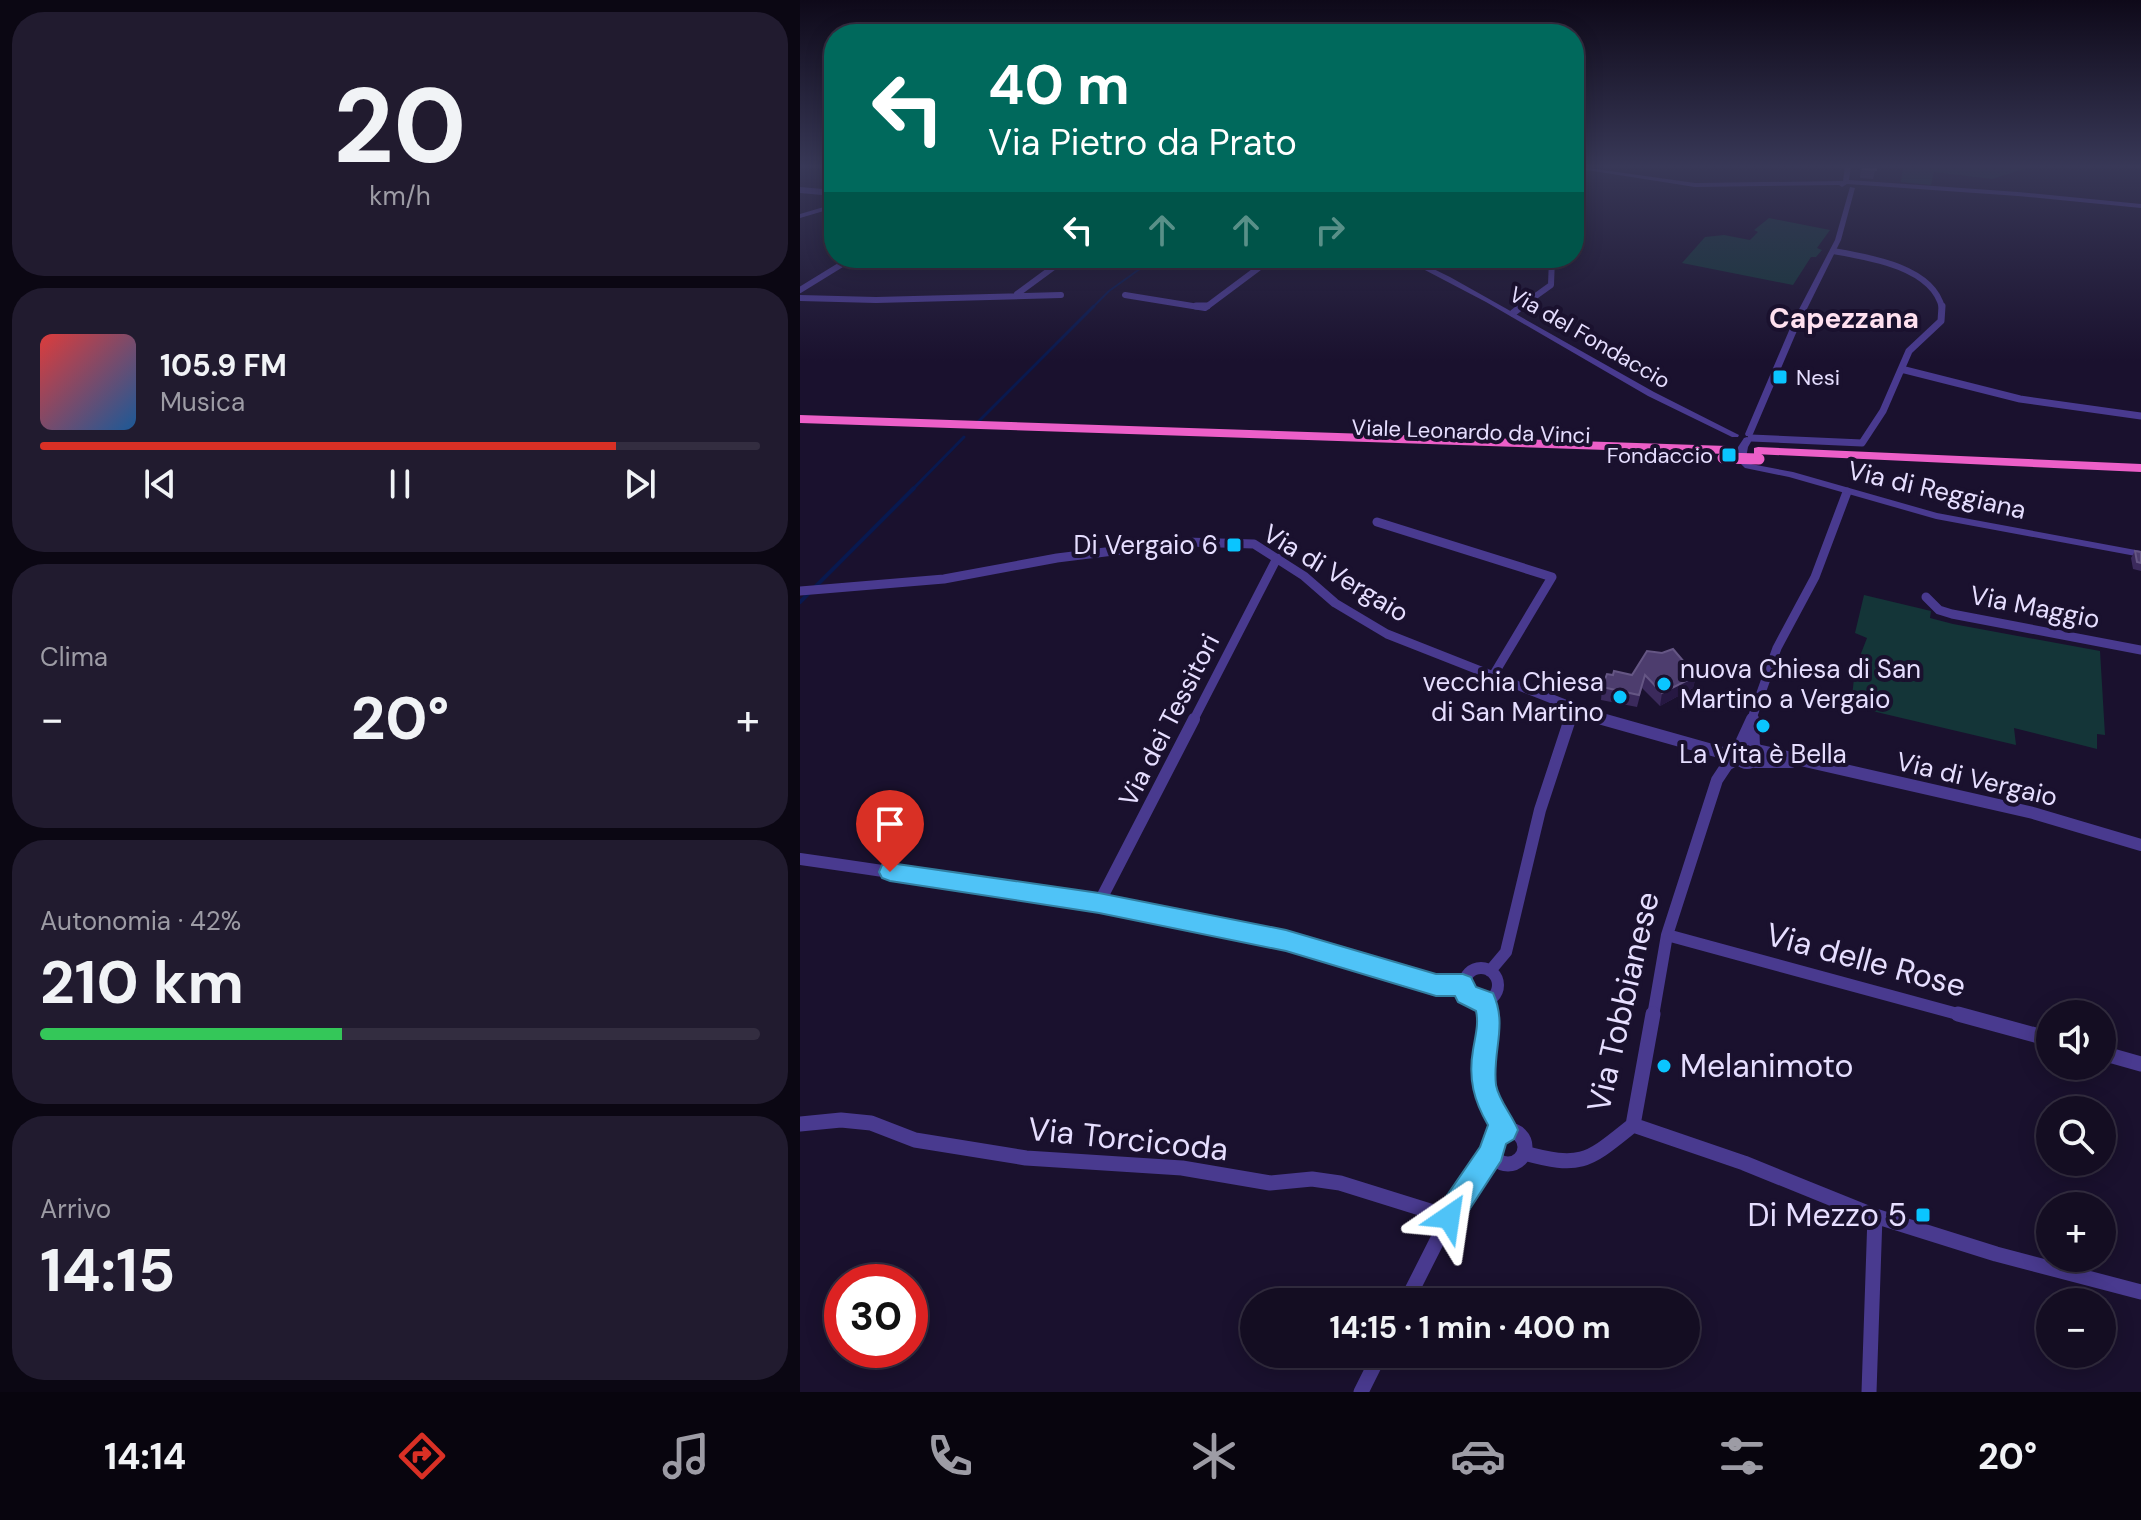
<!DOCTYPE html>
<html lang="it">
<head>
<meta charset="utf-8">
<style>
	body { margin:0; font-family:"DM Sans",sans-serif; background:#211b2f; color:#f1f3f6; height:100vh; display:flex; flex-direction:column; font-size:30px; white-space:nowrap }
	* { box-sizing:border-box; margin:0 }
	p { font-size:26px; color:#9d9ca5 }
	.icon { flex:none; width:44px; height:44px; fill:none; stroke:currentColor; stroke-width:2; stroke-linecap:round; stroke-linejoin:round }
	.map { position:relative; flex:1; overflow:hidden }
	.drawer { display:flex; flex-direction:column; gap:12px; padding:12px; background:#0b0713; width:800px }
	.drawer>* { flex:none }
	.top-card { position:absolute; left:24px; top:24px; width:760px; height:244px; border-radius:32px; box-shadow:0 4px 20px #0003,0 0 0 2px #332d40; background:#00695c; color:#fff; overflow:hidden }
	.buttons { position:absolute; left:1236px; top:1000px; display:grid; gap:16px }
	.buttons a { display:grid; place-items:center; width:80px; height:80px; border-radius:50%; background:#140d22; box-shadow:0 4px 20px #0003,0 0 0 2px #332d40; font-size:40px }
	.speed { position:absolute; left:24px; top:1264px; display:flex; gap:16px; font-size:40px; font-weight:700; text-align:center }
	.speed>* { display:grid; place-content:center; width:104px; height:104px; border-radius:50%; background:#140d22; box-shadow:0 4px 20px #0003,0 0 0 2px #332d40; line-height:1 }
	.speed .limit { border:12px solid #d22; background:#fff; color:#111 }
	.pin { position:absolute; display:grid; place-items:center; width:68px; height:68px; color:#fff; margin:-82px -34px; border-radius:50% 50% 50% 0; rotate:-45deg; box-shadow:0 0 8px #0007 }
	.pin .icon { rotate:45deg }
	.me { position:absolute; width:88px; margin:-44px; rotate:32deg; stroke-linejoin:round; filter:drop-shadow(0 0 6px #0008) }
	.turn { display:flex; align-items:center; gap:28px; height:168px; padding:0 32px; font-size:36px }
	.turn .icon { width:104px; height:104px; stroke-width:2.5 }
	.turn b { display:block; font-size:56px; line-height:68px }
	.lanes { display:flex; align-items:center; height:76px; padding:0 32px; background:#0003; justify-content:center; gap:40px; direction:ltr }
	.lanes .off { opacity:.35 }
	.big { font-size:60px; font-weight:700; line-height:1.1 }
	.drawer .card { flex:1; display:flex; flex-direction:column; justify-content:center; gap:12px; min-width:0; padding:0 28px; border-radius:32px; background:#211b2f }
	.drawer .dial { align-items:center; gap:0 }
	.dial b { font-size:104px; line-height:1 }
	.song { display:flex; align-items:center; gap:24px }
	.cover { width:96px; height:96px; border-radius:12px; background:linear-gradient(135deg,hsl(0 70% 55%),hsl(210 70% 35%)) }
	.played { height:8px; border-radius:4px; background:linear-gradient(90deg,#d93025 80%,#332d40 80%) }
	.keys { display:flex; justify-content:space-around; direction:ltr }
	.heat { display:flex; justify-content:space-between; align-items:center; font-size:44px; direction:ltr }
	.charge { height:12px; border-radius:6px; background:linear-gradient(90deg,#34c759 42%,#332d40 0) }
	.trip { position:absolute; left:440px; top:1288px; width:460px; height:80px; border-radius:40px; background:#140d22; box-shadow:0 4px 20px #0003,0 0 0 2px #332d40; font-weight:700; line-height:80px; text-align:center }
	.dock { display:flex; height:128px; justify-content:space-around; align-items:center; background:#08050e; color:#9d9ca5 }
	.dock .icon { width:56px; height:56px }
	.dock .on { color:#d93025 }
	.dock b { font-size:36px; color:#f1f3f6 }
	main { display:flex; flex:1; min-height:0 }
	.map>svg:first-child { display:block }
	.green { fill:#143538 }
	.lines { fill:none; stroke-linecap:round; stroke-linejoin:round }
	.stream-far2 { stroke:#09194f; stroke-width:2 }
	.stream-far1 { stroke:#09194f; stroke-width:3 }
	.stream { stroke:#09194f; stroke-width:4 }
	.minor-far4 { stroke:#493a8f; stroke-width:6 }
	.minor-far3 { stroke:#493a8f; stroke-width:7 }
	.minor-far2 { stroke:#493a8f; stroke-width:9 }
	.minor-far1 { stroke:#493a8f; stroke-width:12 }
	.minor { stroke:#493a8f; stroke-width:15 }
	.tertiary { fill:#493a8f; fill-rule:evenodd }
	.trunk { fill:#ec5fc8; fill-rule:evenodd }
	.trunk-bridge { stroke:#ec5fc8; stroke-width:11 }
	.wall { fill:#3b2a5c }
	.shaded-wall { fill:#261842 }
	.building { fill:#4d3d6e; stroke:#655684; stroke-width:2 }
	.route { fill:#4fc3f7; stroke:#337fa1; stroke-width:2 }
	.poi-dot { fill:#0ac5ff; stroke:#1a112e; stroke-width:3 }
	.labels { text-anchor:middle; stroke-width:8; stroke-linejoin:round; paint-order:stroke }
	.far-street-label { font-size:22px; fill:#e6deff; stroke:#1a112e }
	.far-poi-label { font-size:22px; fill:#e6deff; stroke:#1a112e; text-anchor:start }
	.street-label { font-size:26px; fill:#e6deff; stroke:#1a112e }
	.poi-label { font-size:26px; fill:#e6deff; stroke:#1a112e; text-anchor:end }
	.far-district-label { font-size:28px; font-weight:bold; fill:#ffe0ef; stroke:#1a112e }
	.near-street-label { font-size:32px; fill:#e6deff; stroke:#1a112e }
	.near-poi-label { font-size:32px; fill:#e6deff; stroke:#1a112e; text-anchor:start }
</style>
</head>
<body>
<main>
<section class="drawer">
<div class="card dial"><b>20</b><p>km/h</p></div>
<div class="card">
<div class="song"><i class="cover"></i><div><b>105.9 FM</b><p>Musica</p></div></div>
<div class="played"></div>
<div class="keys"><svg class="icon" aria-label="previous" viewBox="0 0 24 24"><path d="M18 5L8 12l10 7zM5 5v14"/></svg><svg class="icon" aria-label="pause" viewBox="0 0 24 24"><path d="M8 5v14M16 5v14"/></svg><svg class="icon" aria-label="next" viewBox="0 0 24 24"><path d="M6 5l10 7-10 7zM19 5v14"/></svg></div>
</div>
<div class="card"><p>Clima</p>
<div class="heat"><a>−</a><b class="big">20°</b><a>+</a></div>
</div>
<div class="card"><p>Autonomia · 42%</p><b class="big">210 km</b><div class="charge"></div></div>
<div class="card"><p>Arrivo</p><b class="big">14:15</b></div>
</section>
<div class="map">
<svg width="1341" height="1392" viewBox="0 0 1341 1392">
	<rect width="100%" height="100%" fill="#1a112e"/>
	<path class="green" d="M 1103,166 L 1112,167 L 1233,166 L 1192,179 L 1134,172 L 1131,185 L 1101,182 Z
		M 969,218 L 1030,230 L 1017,248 L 1022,250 L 1016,257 L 1011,257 L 993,285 L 882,263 L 905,237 L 924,235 L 950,240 L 958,232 L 954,230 Z
		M 1064,595 L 1131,611 L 1130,618 L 1153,624 L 1300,651 L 1305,735 L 1297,734 L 1297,749 L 1214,728 L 1216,745 L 1051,706 L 1055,669 L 1067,638 L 1055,633 Z"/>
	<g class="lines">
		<path class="stream-far2" d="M 292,308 L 309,291 L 355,258"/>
		<path class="stream-far1" d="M 178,422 L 294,306
			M 112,490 L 164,437"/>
		<path class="stream" d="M 0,602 L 114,488"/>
		<path class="minor-far4" d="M 0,190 L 34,193
			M 1033,251 C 1068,257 1133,267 1142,308
			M 0,290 L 52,258
			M 217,294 L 266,258
			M 325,295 L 405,308 L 472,258
			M 0,298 L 76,300 L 261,295
			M 719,308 L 751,285 L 752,258"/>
		<path class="minor-far3" d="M 396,306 L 407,306
			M 713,313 L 722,306
			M 1101,369 L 1220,399 L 1341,416
			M 951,438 L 1062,443 L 1083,411 L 1109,351 L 1141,321 L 1142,306"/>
		<path class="minor-far2" d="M 577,522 L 752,577 L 694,674
			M 0,591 L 144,579 L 257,558 L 386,542 L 454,544 L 504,576 L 535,603 L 587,634 L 808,721
			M 1126,597 L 1139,610 L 1152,614 L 1341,650
			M 953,717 L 953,721
			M 393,721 L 477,558
			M 769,721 L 773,709
			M 951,721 L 977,648 L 1015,577 L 1047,492"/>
		<path class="minor-far1" d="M 802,719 L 937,757
			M 953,719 L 954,747
			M937 753a10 10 0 1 1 20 0a10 10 0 1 1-20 0Z
			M 940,745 L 952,719
			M 957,750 L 1233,813 L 1341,845
			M 955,762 L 991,762
			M 0,859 C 153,881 305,904 456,935 C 526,949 592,981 663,985
			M 299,903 L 394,719
			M 867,935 L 1165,1016
			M664 985a17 17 0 1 1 34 0a17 17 0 1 1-34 0Z
			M 690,971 L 706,952 L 740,810 L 770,719
			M 685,1000 L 688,1016
			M 853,1016 L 867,935 L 917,780 L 927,765 L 938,758"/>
		<path class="minor" d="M 687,1014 C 689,1065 674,1081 705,1130
			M 1158,1014 L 1250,1039
			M 1302,1053 L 1341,1064
			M 0,1124 L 41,1120 L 71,1123 L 115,1140 L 226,1158 L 382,1168 L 470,1183 L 512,1179 L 540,1183 L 649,1217
			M 833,1125 L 944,1163 L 1075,1216 L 1196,1254 L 1341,1292
			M691 1147a17 17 0 1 1 34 0a17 17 0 1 1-34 0Z
			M 724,1153 C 782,1169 788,1161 833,1125 L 853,1014
			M 606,1302 L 649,1217 L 692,1151
			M 561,1392 L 580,1354
			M 1069,1392 L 1075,1216"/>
		<path class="tertiary" d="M 774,166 L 895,183 L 1043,181 L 1045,166 L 1051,166 L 1049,180 L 1218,192 L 1341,204 L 1341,208 L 1218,196 L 1047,184 L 1042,187 L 1039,185 L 895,187 L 774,168 Z
			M 1050,187 L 1055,188 L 1041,240 L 1002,319 L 953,434 L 952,436 L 946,436 L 945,434 L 994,319 L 1035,240 Z
			M 34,204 L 34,208 L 0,218 L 0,214 Z
			M 602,258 L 611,258 L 650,277 L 854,392 L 939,435 L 938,437 L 932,437 L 848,396 L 686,302 Z
			M 947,437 L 952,440 L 948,447 L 946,458 L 951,464 L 993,472 L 1137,513 L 1341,551 L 1341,557 L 1136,519 L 989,477 L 945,468 L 936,459 L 938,447 L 944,438 Z"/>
		<path class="trunk" d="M 0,415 L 927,446 L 933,450 L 927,454 L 0,423 Z
			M 958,447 L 1341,464 L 1341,472 L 954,454 L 954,448 Z"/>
		<path class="trunk-bridge" d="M 923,458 L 959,459"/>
	</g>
	<path class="wall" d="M 1061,166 L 1076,166 L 1073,179 L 1060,178 Z
		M 1335,551 L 1341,552 L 1341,571 L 1333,569 L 1331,558 Z
		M 813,675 L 832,675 L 896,676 L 893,688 L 860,706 L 842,688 L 837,707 L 801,700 L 802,687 Z"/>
	<path class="shaded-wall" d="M 896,676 L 893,688 L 860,706 L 862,693 Z"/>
	<path class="building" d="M 1063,166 L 1076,166 L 1076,170 L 1063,169 Z
		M 1335,551 L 1341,552 L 1341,563 L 1337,562 Z
		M 873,649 L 896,676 L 862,693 L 845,675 L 839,695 L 802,687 L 807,674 L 813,675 L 814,671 L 832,675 L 847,651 L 862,653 Z"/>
	<linearGradient id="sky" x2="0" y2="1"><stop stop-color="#0e0919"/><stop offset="0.46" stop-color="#383857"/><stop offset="1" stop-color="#383857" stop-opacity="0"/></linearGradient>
	<rect width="1341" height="361" fill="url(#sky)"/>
	<path class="route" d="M 90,863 L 299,893 L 486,930 L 636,974 L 663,974 L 671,977 L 676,987 L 693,993 C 708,1026 692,1051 696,1085 C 699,1101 712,1115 718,1130 L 714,1139 L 706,1144 L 701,1161 L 658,1227 L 649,1231 L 639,1227 L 635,1217 L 639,1207 L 680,1147 L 688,1125 C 674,1101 668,1079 673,1050 C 675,1037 679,1024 676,1011 L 658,1002 L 655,996 L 636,996 L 486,951 L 299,913 L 90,881 L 82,878 L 79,872 L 82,865 Z"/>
	<g class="poi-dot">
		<rect x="972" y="369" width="16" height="16" rx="4"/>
		<rect x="921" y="447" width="16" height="16" rx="4"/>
		<rect x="426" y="537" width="16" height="16" rx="4"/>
		<circle cx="864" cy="684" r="8"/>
		<circle cx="820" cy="697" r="8"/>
		<circle cx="963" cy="726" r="8"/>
		<circle cx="864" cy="1066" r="8"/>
		<rect x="1115" y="1207" width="16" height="16" rx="4"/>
	</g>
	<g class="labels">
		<g class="far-street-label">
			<text transform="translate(790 337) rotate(30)" y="8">Via del Fondaccio</text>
			<text transform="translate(671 431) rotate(2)" y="8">Viale Leonardo da Vinci</text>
		</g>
		<g class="far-poi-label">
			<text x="996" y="385">Nesi</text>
			<text x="913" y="463" text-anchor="end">Fondaccio</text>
		</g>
		<g class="street-label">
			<text transform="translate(1137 490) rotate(13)" y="9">Via di Reggiana</text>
			<text transform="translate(536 573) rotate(31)" y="9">Via di Vergaio</text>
			<text transform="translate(1235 607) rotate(11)" y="9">Via Maggio</text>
			<text transform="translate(369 720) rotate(-63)" y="9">Via dei Tessitori</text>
			<text transform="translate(1177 779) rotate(13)" y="9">Via di Vergaio</text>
		</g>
		<g class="poi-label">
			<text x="418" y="554">Di Vergaio 6</text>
			<text x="880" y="678" text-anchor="start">nuova Chiesa di San<tspan x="880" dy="30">Martino a Vergaio</tspan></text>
			<text x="804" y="691">vecchia Chiesa<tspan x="804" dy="30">di San Martino</tspan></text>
			<text x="963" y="763" text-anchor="middle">La Vita è Bella</text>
		</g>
		<g class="far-district-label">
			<text x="1044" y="328">Capezzana</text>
		</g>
		<g class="near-street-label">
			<text transform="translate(1066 960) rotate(15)" y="11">Via delle Rose</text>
			<text transform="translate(823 1002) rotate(-77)" y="11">Via Tobbianese</text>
			<text transform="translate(328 1139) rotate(6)" y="11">Via Torcicoda</text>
		</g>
		<g class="near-poi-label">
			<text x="880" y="1077">Melanimoto</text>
			<text x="1107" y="1226" text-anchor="end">Di Mezzo 5</text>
		</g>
	</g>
</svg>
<div class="buttons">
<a><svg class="icon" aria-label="sound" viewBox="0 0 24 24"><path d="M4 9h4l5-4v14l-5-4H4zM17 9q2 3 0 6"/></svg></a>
<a><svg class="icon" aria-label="search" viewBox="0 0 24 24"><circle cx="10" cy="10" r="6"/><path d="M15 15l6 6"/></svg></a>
<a>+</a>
<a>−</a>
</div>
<div class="speed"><div class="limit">30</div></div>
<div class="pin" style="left:90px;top:872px;background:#d93025"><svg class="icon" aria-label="arrive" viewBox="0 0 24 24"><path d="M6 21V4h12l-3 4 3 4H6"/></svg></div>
<svg class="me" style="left:649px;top:1217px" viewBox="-20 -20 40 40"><path d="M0-17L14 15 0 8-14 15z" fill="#4fc3f7" stroke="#fff" stroke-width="4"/></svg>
<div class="trip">14:15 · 1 min · 400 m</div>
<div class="top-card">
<div class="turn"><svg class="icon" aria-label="left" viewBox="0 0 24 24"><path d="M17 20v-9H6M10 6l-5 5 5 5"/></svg><div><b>40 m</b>Via Pietro da Prato</div></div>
<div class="lanes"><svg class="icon" aria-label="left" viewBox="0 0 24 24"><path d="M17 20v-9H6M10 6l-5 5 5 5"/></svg><svg class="icon off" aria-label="ahead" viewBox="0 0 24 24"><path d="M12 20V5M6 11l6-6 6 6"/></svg><svg class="icon off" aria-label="ahead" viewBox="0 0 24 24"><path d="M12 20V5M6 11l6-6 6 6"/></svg><svg class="icon off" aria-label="right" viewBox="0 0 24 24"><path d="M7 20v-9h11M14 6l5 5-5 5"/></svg></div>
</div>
</div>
</main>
<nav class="dock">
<b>14:14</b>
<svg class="icon on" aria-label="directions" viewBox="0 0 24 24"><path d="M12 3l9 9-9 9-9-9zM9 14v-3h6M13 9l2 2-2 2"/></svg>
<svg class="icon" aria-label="music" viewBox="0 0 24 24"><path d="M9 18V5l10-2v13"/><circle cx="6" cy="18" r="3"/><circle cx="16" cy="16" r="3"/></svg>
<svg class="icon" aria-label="phone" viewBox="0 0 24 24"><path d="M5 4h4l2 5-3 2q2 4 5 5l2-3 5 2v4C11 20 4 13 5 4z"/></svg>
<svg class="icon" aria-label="climate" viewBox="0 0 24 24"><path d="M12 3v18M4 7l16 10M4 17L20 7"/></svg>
<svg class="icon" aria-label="car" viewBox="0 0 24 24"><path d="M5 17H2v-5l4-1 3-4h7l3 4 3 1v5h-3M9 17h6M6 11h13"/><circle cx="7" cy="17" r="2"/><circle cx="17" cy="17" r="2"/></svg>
<svg class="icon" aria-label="filters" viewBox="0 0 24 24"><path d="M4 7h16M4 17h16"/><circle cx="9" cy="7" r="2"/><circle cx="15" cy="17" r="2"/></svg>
<b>20°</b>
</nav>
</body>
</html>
